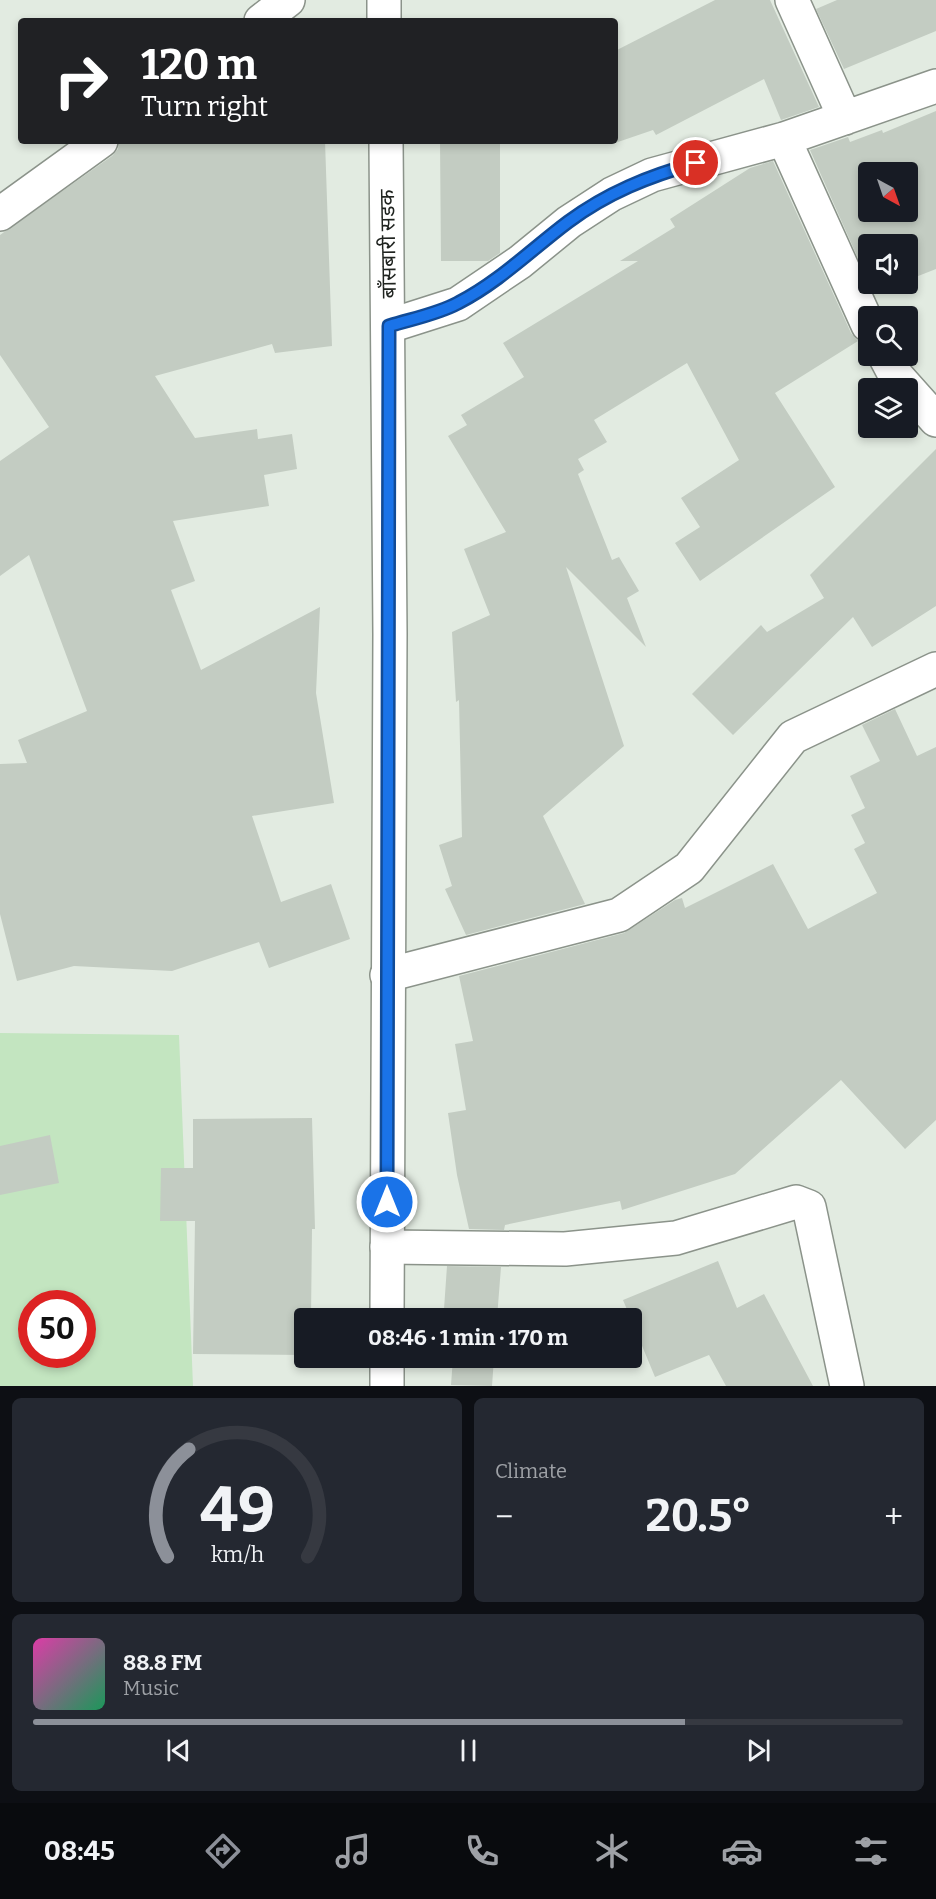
<!DOCTYPE html>
<html lang="en">
<head>
<meta charset="utf-8">
<style>
	body { margin:0; font-family:Bitter,"Noto Sans Devanagari",serif; background:#242831; color:#f1f3f6; height:100vh; display:flex; flex-direction:column; font-size:22px; white-space:nowrap }
	* { box-sizing:border-box; margin:0 }
	p { font-size:20px; color:#9ea1a6 }
	.icon { flex:none; width:33px; height:33px; fill:none; stroke:currentColor; stroke-width:2; stroke-linecap:round; stroke-linejoin:round }
	.map { position:relative; height:1386px; overflow:hidden }
	.side { display:flex; flex-direction:column; gap:12px; padding:12px; background:#0d0f14; flex:1 }
	.side>* { flex:none }
	.banner { position:absolute; left:18px; top:18px; width:600px; height:126px; border-radius:6px; box-shadow:0 3px 9px #0003; background:#202124; color:#fff; overflow:hidden }
	.needle { width:39px; rotate:140deg }
	.buttons { position:absolute; left:858px; top:162px; display:grid; gap:12px }
	.buttons a { display:grid; place-items:center; width:60px; height:60px; border-radius:6px; background:#171b24; box-shadow:0 3px 9px #0003; font-size:30px }
	.speed { position:absolute; left:18px; top:1290px; display:flex; gap:12px; font-size:30px; font-weight:700; text-align:center }
	.speed>* { display:grid; place-content:center; width:78px; height:78px; border-radius:50%; background:#171b24; box-shadow:0 3px 9px #0003; line-height:1 }
	.speed .limit { border:9px solid #d22; background:#fff; color:#111 }
	.pin { position:absolute; display:grid; place-items:center; width:51px; height:51px; color:#fff; margin:-26px; border:3px solid #fff; border-radius:50%; box-shadow:0 2px 6px #0007 }
	.me { position:absolute; width:66px; margin:-33px; rotate:0deg; stroke-linejoin:round; filter:drop-shadow(0 0 4px #0008) }
	.turn { display:flex; align-items:center; gap:21px; height:126px; padding:0 24px; font-size:27px }
	.turn .icon { width:78px; height:78px; stroke-width:2.5 }
	.turn b { display:block; font-size:42px; line-height:51px }
	.big { font-size:45px; font-weight:700; line-height:1.1 }
	.side .widget { flex:1; display:flex; flex-direction:column; justify-content:center; gap:9px; min-width:0; padding:0 21px; border-radius:9px; background:#242831 }
	.side .dial { align-items:center; gap:0 }
	.dial svg { height:156px; overflow:visible; fill:none; stroke:#363941; stroke-width:7; stroke-linecap:round; text-anchor:middle }
	.dial text { fill:#f1f3f6; stroke:none }
	.song { display:flex; align-items:center; gap:18px }
	.cover { width:72px; height:72px; border-radius:9px; background:linear-gradient(135deg,hsl(320 70% 55%),hsl(150 70% 35%)) }
	.played { height:6px; border-radius:3px; background:linear-gradient(90deg,#8c9099 75%,#363941 75%) }
	.keys { display:flex; justify-content:space-around; direction:ltr }
	.heat { display:flex; justify-content:space-between; align-items:center; font-size:33px; direction:ltr }
	.side .tiles { flex:1; display:grid; gap:12px; grid-template-columns:1fr 1fr }
	.widget:last-child { grid-column:span 2 }
	.trip { position:absolute; left:294px; top:1308px; width:348px; height:60px; border-radius:6px; background:#171b24; box-shadow:0 3px 9px #0003; font-weight:700; line-height:60px; text-align:center }
	.menu { display:flex; height:96px; justify-content:space-around; align-items:center; background:#090b0e; color:#9ea1a6 }
	.menu .icon { width:42px; height:42px }
	.menu .current { color:#8c9099 }
	.menu b { font-size:27px; color:#f1f3f6 }
	.map>svg:first-child { display:block }
	.green { fill:#c3e5c0; fill-rule:evenodd }
	.building { fill:#c3ccc2; fill-rule:evenodd }
	.lines { fill:none; stroke-linecap:round; stroke-linejoin:round }
	.minor-casing { stroke:#8b938a; stroke-width:36 }
	.major-casing { stroke:#8b938a; stroke-width:36 }
	.minor { stroke:#fff; stroke-width:33 }
	.major { stroke:#fff; stroke-width:33 }
	.route-casing { stroke:#114b97; stroke-width:15 }
	.route { stroke:#1a73e8; stroke-width:10 }
	.labels { text-anchor:middle; stroke-width:6; stroke-linejoin:round; paint-order:stroke }
	.street-label { font-size:21px; fill:#202420; stroke:#fff }
</style>
</head>
<body>
<div class="map">
<svg width="936" height="1386" viewBox="0 0 936 1386">
	<rect width="100%" height="100%" fill="#e2ebe1"/>
	<path class="green" d="M 0,1033 L 179,1035 L 193,1386 L 0,1386 ZM 32,1304 L 82,1304 L 82,1354 L 32,1354 Z"/>
	<path class="building" d="M 715,0 L 770,0 L 819,107 L 781,120 L 764,79 L 656,135 L 653,130 L 615,143 L 615,51 Z
		M 837,0 L 936,0 L 936,31 L 844,69 L 816,9 Z
		M 936,111 L 936,269 L 908,280 L 908,244 L 868,244 L 868,281 L 810,150 L 848,137 L 850,142 L 882,130 L 883,133 ZM 868,172 L 908,172 L 908,212 L 868,212 Z
		M 119,141 L 325,141 L 332,346 L 275,353 L 272,344 L 155,376 L 195,438 L 257,429 L 258,439 L 292,434 L 297,469 L 264,475 L 269,506 L 173,521 L 195,581 L 171,590 L 201,670 L 320,607 L 316,693 L 334,803 L 252,816 L 281,902 L 331,884 L 350,939 L 269,968 L 259,942 L 172,971 L 74,966 L 17,981 L 0,914 L 0,764 L 27,763 L 18,740 L 87,711 L 29,555 L 0,576 L 0,461 L 49,427 L 0,355 L 0,235 L 112,156 L 118,149 Z
		M 440,141 L 500,141 L 500,253 L 488,261 L 441,261 Z
		M 773,161 L 851,333 L 858,341 L 775,393 L 835,487 L 700,581 L 675,543 L 700,527 L 681,498 L 739,460 L 687,363 L 594,420 L 607,442 L 578,459 L 584,470 L 578,474 L 612,560 L 619,557 L 639,591 L 627,598 L 646,647 L 566,567 L 624,746 L 543,816 L 585,904 L 466,935 L 445,889 L 452,886 L 439,845 L 462,837 L 459,700 L 456,702 L 452,632 L 490,615 L 464,549 L 506,532 L 448,436 L 467,425 L 461,415 L 524,377 L 503,343 L 638,261 L 620,261 L 675,227 L 670,219 L 750,168 Z
		M 870,284 L 899,284 L 874,293 Z
		M 936,449 L 936,606 L 872,647 L 853,617 L 733,735 L 692,694 L 761,625 L 767,632 L 824,598 L 810,575 Z
		M 895,709 L 917,756 L 936,747 L 936,1120 L 905,1149 L 841,1080 L 735,1174 L 622,1210 L 620,1201 L 505,1225 L 504,1230 L 469,1229 L 457,1175 L 448,1113 L 466,1110 L 455,1044 L 473,1041 L 459,976 L 624,933 L 675,900 L 682,898 L 685,908 L 773,864 L 808,929 L 877,893 L 854,849 L 865,843 L 851,815 L 865,808 L 850,776 L 880,761 L 862,725 Z
		M 312,1118 L 315,1229 L 312,1229 L 311,1318 L 304,1318 L 304,1355 L 193,1354 L 195,1221 L 160,1221 L 161,1168 L 193,1168 L 193,1119 Z
		M 50,1135 L 59,1183 L 0,1195 L 0,1146 Z
		M 718,1261 L 737,1308 L 764,1294 L 813,1386 L 726,1386 L 709,1355 L 655,1377 L 623,1300 Z
		M 447,1266 L 501,1267 L 497,1318 L 455,1318 L 456,1310 L 444,1309 Z
		M 453,1358 L 494,1358 L 492,1386 L 451,1385 Z"/>
	<g class="lines">
		<g class="minor-casing">
			<path id="minor" d="M 792,0 L 845,118
				M 261,21 L 288,0
				M 784,139 L 868,325
				M 0,214 L 101,141
				M 389,326 L 458,304 L 520,262 L 569,222 L 612,194 L 652,175 L 784,139 L 936,86
				M 885,356 L 894,373 L 936,420
				M 387,975 L 619,915 L 689,868 L 793,737 L 936,669
				M 387,1247 L 565,1249 L 676,1238 L 796,1202 L 809,1207 L 847,1386"/>
		</g>
		<g class="major-casing">
			<path id="major" d="M 384,0 L 384,21
				M 386,141 L 390,634 L 387,1318
				M 387,1358 L 387,1386"/>
		</g>
		<use href="#minor" class="minor"/>
		<use href="#major" class="major"/>
	</g>
	<g class="lines">
		<g class="route-casing">
			<path id="route" d="M 387,1202 L 389,326 C 411,319 438,314 458,303 C 499,282 532,249 568,222 C 607,193 649,176 696,163"/>
		</g>
		<use href="#route" class="route"/>
	</g>
	<g class="labels">
		<g class="street-label">
			<text transform="translate(388 244) rotate(-91)" y="7">बाँसबारी सडक</text>
		</g>
	</g>
</svg>
<div class="buttons">
<a><svg class="needle" viewBox="-14 -14 28 28"><path d="M0-13l5 13h-10z" fill="#e53935"/><path d="M0 13l5-13h-10z" fill="#9ea1a6"/></svg></a>
<a><svg class="icon" aria-label="sound" viewBox="0 0 24 24"><path d="M4 9h4l5-4v14l-5-4H4zM17 9q2 3 0 6"/></svg></a>
<a><svg class="icon" aria-label="search" viewBox="0 0 24 24"><circle cx="10" cy="10" r="6"/><path d="M15 15l6 6"/></svg></a>
<a><svg class="icon" aria-label="layers" viewBox="0 0 24 24"><path d="M12 4l9 5-9 5-9-5zM3 14l9 5 9-5"/></svg></a>
</div>
<div class="speed"><div class="limit">50</div></div>
<div class="pin" style="left:696px;top:163px;background:#d93025"><svg class="icon" aria-label="arrive" viewBox="0 0 24 24"><path d="M6 21V4h12l-3 4 3 4H6"/></svg></div>
<svg class="me" style="left:387px;top:1202px" viewBox="-20 -20 40 40"><circle r="17" fill="#1a73e8" stroke="#fff" stroke-width="3"/><path d="M0-11L8 9 0 5-8 9z" fill="#fff"/></svg>
<div class="trip">08:46 · 1 min · 170 m</div>
<div class="banner">
<div class="turn"><svg class="icon" aria-label="right" viewBox="0 0 24 24"><path d="M7 20v-9h11M14 6l5 5-5 5"/></svg><div><b>120 m</b>Turn right</div></div>
</div>
</div>
<section class="side">
<div class="tiles">
<div class="widget dial"><svg viewBox="0 0 100 80">
<path d="M14 69A42 42 0 1 1 86 69"/>
<path d="M14 69A42 42 0 0 1 25 14" stroke="#8c9099"/>
<text x="50" y="56" font-size="32" font-weight="700">49</text>
<text x="50" y="72" font-size="11">km/h</text>
</svg></div>
<div class="widget"><p>Climate</p>
<div class="heat"><a>−</a><b class="big">20.5°</b><a>+</a></div>
</div>
<div class="widget">
<div class="song"><i class="cover"></i><div><b>88.8 FM</b><p>Music</p></div></div>
<div class="played"></div>
<div class="keys"><svg class="icon" aria-label="previous" viewBox="0 0 24 24"><path d="M18 5L8 12l10 7zM5 5v14"/></svg><svg class="icon" aria-label="pause" viewBox="0 0 24 24"><path d="M8 5v14M16 5v14"/></svg><svg class="icon" aria-label="next" viewBox="0 0 24 24"><path d="M6 5l10 7-10 7zM19 5v14"/></svg></div>
</div>
</div>
</section>
<nav class="menu">
<b>08:45</b>
<svg class="icon current" aria-label="directions" viewBox="0 0 24 24"><path d="M12 3l9 9-9 9-9-9zM9 14v-3h6M13 9l2 2-2 2"/></svg>
<svg class="icon" aria-label="music" viewBox="0 0 24 24"><path d="M9 18V5l10-2v13"/><circle cx="6" cy="18" r="3"/><circle cx="16" cy="16" r="3"/></svg>
<svg class="icon" aria-label="phone" viewBox="0 0 24 24"><path d="M5 4h4l2 5-3 2q2 4 5 5l2-3 5 2v4C11 20 4 13 5 4z"/></svg>
<svg class="icon" aria-label="climate" viewBox="0 0 24 24"><path d="M12 3v18M4 7l16 10M4 17L20 7"/></svg>
<svg class="icon" aria-label="car" viewBox="0 0 24 24"><path d="M5 17H2v-5l4-1 3-4h7l3 4 3 1v5h-3M9 17h6M6 11h13"/><circle cx="7" cy="17" r="2"/><circle cx="17" cy="17" r="2"/></svg>
<svg class="icon" aria-label="filters" viewBox="0 0 24 24"><path d="M4 7h16M4 17h16"/><circle cx="9" cy="7" r="2"/><circle cx="15" cy="17" r="2"/></svg>
</nav>
</body>
</html>
